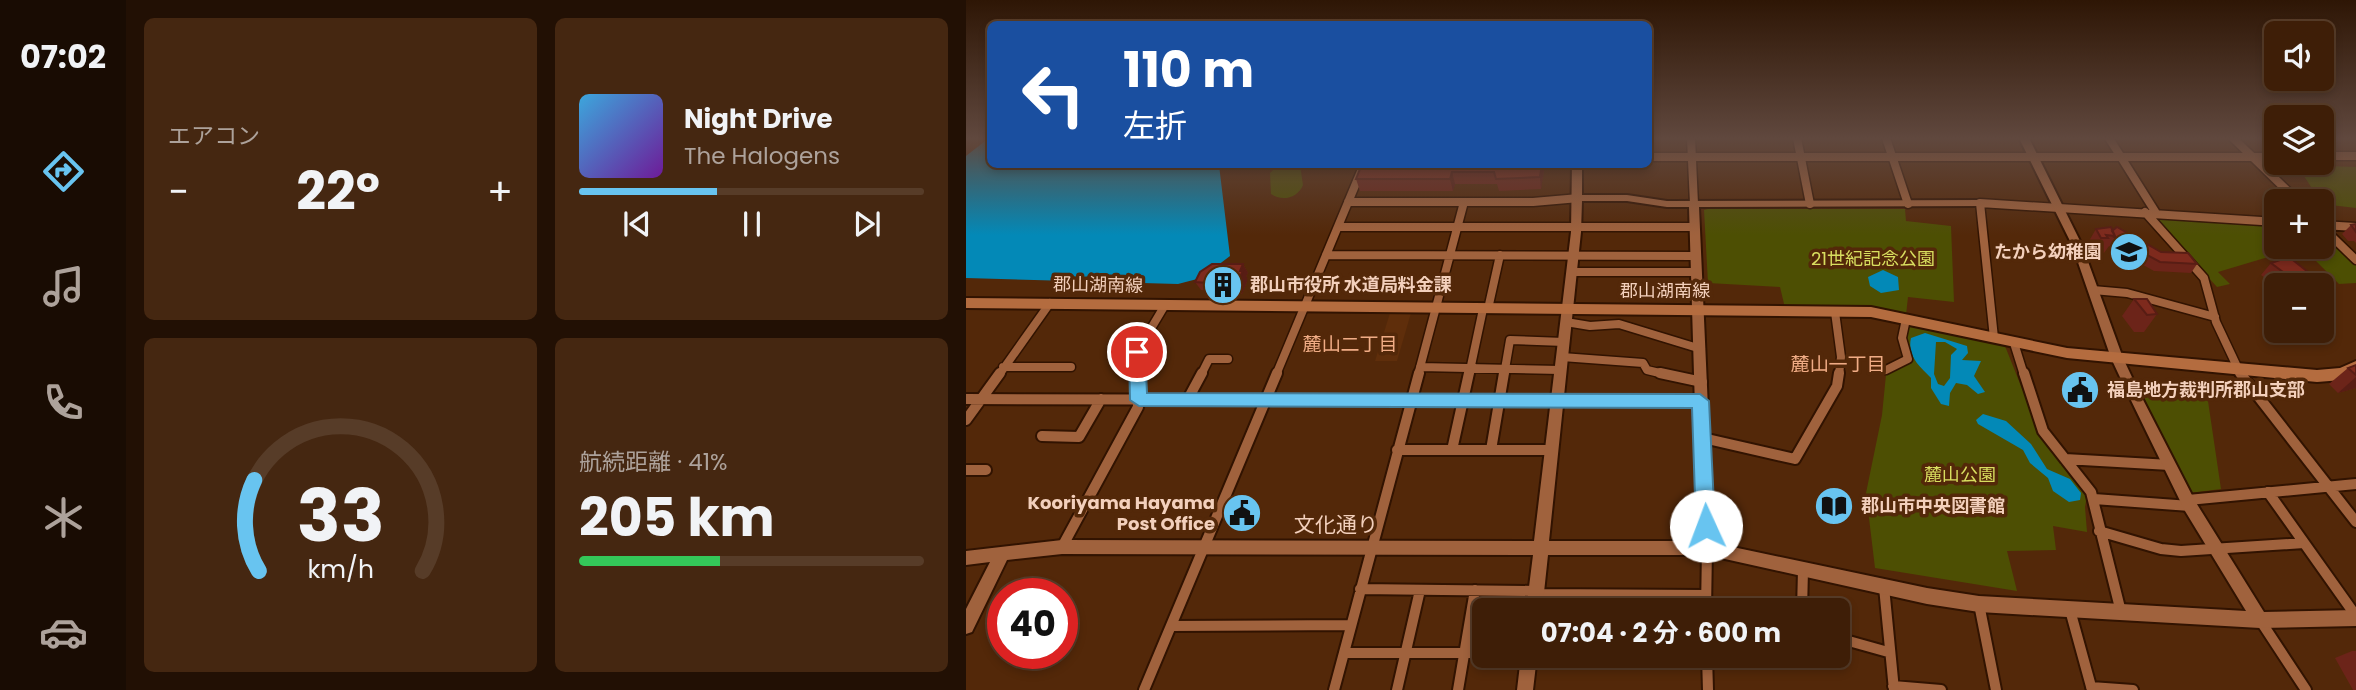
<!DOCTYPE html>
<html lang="ja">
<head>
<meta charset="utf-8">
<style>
	body { margin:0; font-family:Poppins,"Noto Sans JP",sans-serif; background:#452711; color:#f1f3f6; height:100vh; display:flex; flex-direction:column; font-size:26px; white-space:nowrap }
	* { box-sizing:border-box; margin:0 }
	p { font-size:23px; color:#ada29b }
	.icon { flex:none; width:38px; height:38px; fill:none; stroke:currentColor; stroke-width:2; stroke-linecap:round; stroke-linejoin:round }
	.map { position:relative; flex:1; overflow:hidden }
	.drawer { display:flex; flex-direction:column; gap:18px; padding:18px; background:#221004; width:840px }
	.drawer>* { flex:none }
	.top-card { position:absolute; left:21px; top:21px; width:665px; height:147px; border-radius:10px; box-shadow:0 4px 10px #0003,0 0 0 2px #573c28; background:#1a4fa0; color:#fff; overflow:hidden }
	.controls { position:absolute; left:1298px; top:21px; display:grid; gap:14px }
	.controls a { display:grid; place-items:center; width:70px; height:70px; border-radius:10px; background:#3e1e07; box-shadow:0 4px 10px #0003,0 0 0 2px #573c28; font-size:35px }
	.speed { position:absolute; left:21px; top:578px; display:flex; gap:14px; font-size:35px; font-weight:700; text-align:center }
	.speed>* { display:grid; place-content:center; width:91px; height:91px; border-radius:50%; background:#3e1e07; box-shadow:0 4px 10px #0003,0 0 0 2px #573c28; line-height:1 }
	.speed .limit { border:10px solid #d22; background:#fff; color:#111 }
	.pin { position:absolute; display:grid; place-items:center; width:60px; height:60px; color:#fff; margin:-30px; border:4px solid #fff; border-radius:50%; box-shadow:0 2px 7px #0007 }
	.me { position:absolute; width:77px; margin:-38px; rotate:358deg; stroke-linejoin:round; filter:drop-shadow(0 0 5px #0008) }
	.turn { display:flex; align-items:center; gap:24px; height:147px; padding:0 21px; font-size:32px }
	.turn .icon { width:91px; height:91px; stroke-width:2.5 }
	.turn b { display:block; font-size:49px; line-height:60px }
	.big { font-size:52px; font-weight:700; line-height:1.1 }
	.drawer .card { flex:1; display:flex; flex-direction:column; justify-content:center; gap:10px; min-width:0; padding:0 24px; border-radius:10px; background:#452711 }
	.drawer .dial { align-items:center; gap:0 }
	.dial svg { height:182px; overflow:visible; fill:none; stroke:#573c28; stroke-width:7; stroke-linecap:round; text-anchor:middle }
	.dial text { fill:#f1f3f6; stroke:none }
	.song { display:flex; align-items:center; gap:21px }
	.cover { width:84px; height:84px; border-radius:10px; background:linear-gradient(135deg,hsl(200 70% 55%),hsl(280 70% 35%)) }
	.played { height:7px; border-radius:4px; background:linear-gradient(90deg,#68c4f0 40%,#573c28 40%) }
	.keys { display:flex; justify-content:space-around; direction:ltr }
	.heat { display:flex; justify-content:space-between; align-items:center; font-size:38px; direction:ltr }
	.charge { height:10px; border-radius:5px; background:linear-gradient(90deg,#34c759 41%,#573c28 0) }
	.drawer .tiles { flex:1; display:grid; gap:18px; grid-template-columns:repeat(2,1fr) }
	.trip { position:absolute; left:506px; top:598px; width:378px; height:70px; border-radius:10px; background:#3e1e07; box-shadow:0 4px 10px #0003,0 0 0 2px #573c28; font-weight:700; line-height:70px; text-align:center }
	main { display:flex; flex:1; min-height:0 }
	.tabs { display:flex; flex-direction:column; width:126px; justify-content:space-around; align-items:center; background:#190c03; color:#ada29b }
	.tabs .icon { width:49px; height:49px }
	.tabs .current { color:#68c4f0 }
	.tabs b { font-size:32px; color:#f1f3f6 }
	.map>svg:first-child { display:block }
	.built { fill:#5f2e0b }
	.green { fill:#4d4f03 }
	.water { fill:#0389b7; fill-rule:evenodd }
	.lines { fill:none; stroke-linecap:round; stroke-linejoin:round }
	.street-far1-casing { stroke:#311301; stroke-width:11 }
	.street-casing { stroke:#311301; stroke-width:14 }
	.secondary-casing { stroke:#311301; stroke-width:4 }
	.primary-casing { stroke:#311301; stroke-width:4 }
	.street-far1 { stroke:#a0623d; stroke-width:8 }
	.street { stroke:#a0623d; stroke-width:10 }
	.secondary { fill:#a0623d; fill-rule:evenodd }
	.primary { fill:#b46c3f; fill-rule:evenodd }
	.wall { fill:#6c2419 }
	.shaded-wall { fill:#581d14 }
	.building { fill:#7e2a1d; stroke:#581d14; stroke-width:2 }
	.route { fill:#68c4f0; stroke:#447f9c; stroke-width:2 }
	.labels { text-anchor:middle; stroke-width:7; stroke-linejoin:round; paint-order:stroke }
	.poi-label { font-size:18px; font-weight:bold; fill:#f3d0bc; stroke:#532809; text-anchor:start }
	.park-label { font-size:18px; fill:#d8de5f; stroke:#532809 }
	.street-label { font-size:18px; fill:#f3d0bc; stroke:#532809 }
	.neighbourhood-label { font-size:19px; fill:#f0ac85; stroke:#532809 }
	.near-street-label { font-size:21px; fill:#f3d0bc; stroke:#532809 }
</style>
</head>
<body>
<main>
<nav class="tabs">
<b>07:02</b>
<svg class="icon current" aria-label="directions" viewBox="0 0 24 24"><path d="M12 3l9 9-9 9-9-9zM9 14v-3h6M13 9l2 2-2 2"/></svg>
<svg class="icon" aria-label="music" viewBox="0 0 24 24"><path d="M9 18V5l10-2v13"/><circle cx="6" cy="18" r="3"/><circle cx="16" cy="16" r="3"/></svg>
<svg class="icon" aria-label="phone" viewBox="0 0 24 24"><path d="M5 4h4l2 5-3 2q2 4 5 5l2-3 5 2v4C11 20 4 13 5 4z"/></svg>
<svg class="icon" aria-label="climate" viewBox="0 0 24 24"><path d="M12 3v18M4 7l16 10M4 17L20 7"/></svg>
<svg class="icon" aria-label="car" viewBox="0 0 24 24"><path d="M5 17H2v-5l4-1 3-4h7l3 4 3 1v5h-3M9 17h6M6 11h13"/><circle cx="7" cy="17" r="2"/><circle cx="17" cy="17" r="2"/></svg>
</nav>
<section class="drawer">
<div class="tiles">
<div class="card"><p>エアコン</p>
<div class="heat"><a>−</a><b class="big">22°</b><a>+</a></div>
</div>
<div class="card">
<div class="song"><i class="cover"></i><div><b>Night Drive</b><p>The Halogens</p></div></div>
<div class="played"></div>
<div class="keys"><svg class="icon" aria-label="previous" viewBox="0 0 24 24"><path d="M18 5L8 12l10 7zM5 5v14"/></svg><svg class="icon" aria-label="pause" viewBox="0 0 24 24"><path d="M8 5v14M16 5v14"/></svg><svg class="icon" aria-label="next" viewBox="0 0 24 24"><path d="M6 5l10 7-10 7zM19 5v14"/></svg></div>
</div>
<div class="card dial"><svg viewBox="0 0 100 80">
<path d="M14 69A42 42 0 1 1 86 69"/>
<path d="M14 69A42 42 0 0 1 12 29" stroke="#68c4f0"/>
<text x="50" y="56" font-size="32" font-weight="700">33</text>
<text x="50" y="72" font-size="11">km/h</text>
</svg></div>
<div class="card"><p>航続距離 · 41%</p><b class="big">205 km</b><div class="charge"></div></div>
</div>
</section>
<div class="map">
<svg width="1390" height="690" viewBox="0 0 1390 690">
	<rect width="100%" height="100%" fill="#532809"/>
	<path class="built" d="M 424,313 L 445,313 L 431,361 L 409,361 Z"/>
	<path class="green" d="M 312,165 L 334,165 L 337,185 C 332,198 316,202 305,194 L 304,173 Z
		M 1331,165 L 1390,167 L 1390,208 L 1356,204 Z
		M 742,209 L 939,209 L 940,221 L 985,226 L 988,302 L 942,297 L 940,315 L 819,308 L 814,287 L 742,283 L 738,210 Z
		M 1187,217 L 1311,225 L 1311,247 L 1356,247 L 1356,231 L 1390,264 L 1390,283 L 1373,284 L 1338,249 L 1329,249 L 1252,272 L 1264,284 L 1251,287 Z
		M 941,326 L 1039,346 L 1075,436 L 1121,495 L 1119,507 L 1121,532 L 1087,526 L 1090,550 L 1041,551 L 1051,591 L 909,568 L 900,493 L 916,415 L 920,375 L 945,359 L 938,337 Z
		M 1170,381 L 1224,386 L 1242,401 L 1255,489 L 1224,493 Z"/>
	<path class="water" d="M 23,138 L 24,164 L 253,165 L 264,256 L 235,278 L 212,284 L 0,278 L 0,156 Z
		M 917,270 L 932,277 L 933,290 L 915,293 L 904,286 L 902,277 Z
		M 959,333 L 1001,346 L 1002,353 L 996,360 L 1015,361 L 1008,376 L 1019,392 L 1012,394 L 1001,385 L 990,383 L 984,393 L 983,406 L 975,404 L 965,388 L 965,378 C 953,366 941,356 945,338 ZM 970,342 L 979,342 L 991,349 L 985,355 L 984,378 L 978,386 L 972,384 L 968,374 Z
		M 1017,414 L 1040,421 L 1065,444 L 1081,469 L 1104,479 L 1115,493 L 1114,500 L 1103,502 L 1087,491 L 1082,478 L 1064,463 L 1057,450 L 1012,424 L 1010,420 Z"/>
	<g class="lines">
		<g class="street-far1-casing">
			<path id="street-far1" d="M 725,138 L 728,204
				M 831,138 L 844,204
				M 920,138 L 942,204
				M 1143,138 L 1190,213
				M 1267,138 L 1332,201
				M 1356,156 L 1390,156
				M 682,157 L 1311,157
				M 382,202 L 567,202 L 613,198
				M 1179,212 L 1238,278 L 1250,322 L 1275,375
				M 1356,225 L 1390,227
				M 372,227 L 729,227
				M 1356,227 L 1390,260
				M 360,255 L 730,256
				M 606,272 L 731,272
				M 1127,290 L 1161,293 L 1249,317
				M 522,309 L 534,255
				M 869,312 L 875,357 L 873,375
				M 600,322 L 624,326 L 653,324 L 735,349
				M 1028,338 L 1014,203 L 1311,222
				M 1048,343 L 1058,375
				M 596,357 L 677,363 L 681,370 L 702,375
				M 37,367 L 105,367
				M 454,367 L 594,370
				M 920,370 L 942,359 L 936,338 L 940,319
				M 33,375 L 84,303
				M 171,375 L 171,352 L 199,305
				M 235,375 L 243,359 L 262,359
				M 310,375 L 398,164
				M 452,375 L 498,202
				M 503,375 L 517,309
				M 538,375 L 544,340 L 598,342"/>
		</g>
		<g class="street-casing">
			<path id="street" d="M 694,373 L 736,382
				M 1058,373 L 1077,431 L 1125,492 L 1155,612
				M 1274,373 L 1390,522
				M 0,399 L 735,401
				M 222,399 L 236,373
				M 0,420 L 34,373
				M 76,436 L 113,437 L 135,399
				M 737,438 L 829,459 L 871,386 L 873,373
				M 431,450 L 585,450
				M 486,450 L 503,373
				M 525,450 L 538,373
				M 1099,459 L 1204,465
				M 0,470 L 20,470
				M 1302,492 L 1390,616
				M 1128,499 L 1224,506
				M 1222,500 L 1390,484
				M 1133,531 L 1195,549 L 1215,551 L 1338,543
				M 96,547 L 172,407 L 171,373
				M 918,587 L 928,690
				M 394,589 L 570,591
				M 569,594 L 740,595
				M 1013,604 L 1030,690
				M 1104,610 L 1126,690
				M 740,611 L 741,548
				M 836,611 L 837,570
				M 1294,620 L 1340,690
				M 205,626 L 385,625
				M 872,638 L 922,652
				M 378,653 L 518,653
				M 741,656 L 742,690
				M 927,686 L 975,690
				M 1125,687 L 1167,690
				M 178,690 L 311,373
				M 368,690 L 453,373
				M 431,690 L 454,590
				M 492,690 L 509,590"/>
		</g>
		<g class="secondary-casing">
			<path id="secondary" d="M 1053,138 L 1063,138 L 1116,245 L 1157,358 L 1172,390 L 1229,501 L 1298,612 L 1390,610 L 1390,626 L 1294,628 L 1013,612 L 961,604 L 741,555 L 582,555 L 576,611 L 560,611 L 567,555 L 96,554 L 41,560 L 6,632 L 0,634 L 0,609 L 24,562 L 0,565 L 0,551 L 96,540 L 568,541 L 605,232 L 606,164 L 616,164 L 616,195 L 661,195 L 701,201 L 1014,200 L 1019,203 L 1014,206 L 733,207 L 748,543 L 961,588 L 1013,596 L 1280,611 L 1219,511 L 1160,390 L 1145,358 L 1106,245 ZM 616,201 L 661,201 L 701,207 L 723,207 L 733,541 L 583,541 L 615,232 Z
				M 555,656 L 571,656 L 567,690 L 551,690 Z"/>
		</g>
		<g class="primary-casing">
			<path id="primary" d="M 0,298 L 905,307 L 1101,348 L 1351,370 L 1374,368 L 1390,361 L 1390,374 L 1376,380 L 1351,382 L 1101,358 L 905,317 L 0,308 Z"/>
		</g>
		<use href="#street-far1" class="street-far1"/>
		<use href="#street" class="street"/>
		<use href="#secondary" class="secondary"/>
		<use href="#primary" class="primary"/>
	</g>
	<path class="wall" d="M 579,164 L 575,189 L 533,191 L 531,184 L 489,184 L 487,191 L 394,191 L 390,179 Z
		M 1390,224 L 1390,243 L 1388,241 L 1382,241 L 1376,234 L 1385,225 Z
		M 1130,229 L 1146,231 L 1195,252 L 1231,264 L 1225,273 L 1188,271 L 1143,246 L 1138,253 L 1133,253 L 1131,256 L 1124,255 L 1120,246 Z
		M 1305,263 L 1342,272 L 1331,284 L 1327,285 L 1311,285 L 1311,287 L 1295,275 Z
		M 277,264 L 282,273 L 280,276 L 282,279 L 276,294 L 235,290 L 229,282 Z
		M 1168,299 L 1191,314 L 1178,332 L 1168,332 L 1156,316 Z
		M 1390,365 L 1390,388 L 1372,393 L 1363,384 L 1382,368 Z
		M 1386,651 L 1390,651 L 1390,690 L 1387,690 L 1369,658 Z"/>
	<path class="shaded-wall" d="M 576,164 L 579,164 L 575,189 L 574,177 Z
		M 486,172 L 489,184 L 487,191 L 484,179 Z
		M 277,264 L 282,273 L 280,276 L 282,279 L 276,294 L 270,285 L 274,271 Z
		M 1342,272 L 1331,284 L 1327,285 L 1318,285 L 1325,278 Z
		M 1390,377 L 1390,388 L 1372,393 Z"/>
	<path class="building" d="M 396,164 L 576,164 L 574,177 L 530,179 L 528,172 L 486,172 L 484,179 L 390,179 Z
		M 1390,224 L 1390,232 L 1385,225 Z
		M 1145,227 L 1149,236 L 1140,235 L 1142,238 L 1135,238 L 1130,229 Z
		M 1151,227 L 1195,252 L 1222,253 L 1231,264 L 1194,262 L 1148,237 L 1149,236 L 1146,231 Z
		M 1323,257 L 1342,272 L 1325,278 L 1305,263 Z
		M 246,264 L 277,264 L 274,271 L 277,271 L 270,285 L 229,282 L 234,272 Z
		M 1168,299 L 1181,299 L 1191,314 L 1181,315 Z
		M 1390,365 L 1390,375 L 1382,368 Z"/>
	<linearGradient id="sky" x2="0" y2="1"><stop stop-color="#2e1605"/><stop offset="0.59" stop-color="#60483e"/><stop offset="1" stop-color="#60483e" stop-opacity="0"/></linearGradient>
	<rect width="1390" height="235" fill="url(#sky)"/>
	<path class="route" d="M 171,346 L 179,352 L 181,393 L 734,394 L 743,401 L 749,526 L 746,532 L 740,535 L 733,532 L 730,526 L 726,408 L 173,406 L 164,400 L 163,352 Z"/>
	<defs>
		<g id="school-disc" transform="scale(2.0125)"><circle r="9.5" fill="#68c4f0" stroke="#532809"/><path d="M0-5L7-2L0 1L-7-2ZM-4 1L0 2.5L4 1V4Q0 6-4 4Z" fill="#111"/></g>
		<g id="building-disc" transform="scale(2.0125)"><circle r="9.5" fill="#68c4f0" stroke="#532809"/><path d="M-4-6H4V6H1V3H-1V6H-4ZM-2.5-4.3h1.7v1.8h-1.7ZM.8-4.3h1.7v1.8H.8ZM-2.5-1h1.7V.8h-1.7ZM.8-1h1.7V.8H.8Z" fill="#111"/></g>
		<g id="civic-disc" transform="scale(2.0125)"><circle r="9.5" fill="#68c4f0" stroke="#532809"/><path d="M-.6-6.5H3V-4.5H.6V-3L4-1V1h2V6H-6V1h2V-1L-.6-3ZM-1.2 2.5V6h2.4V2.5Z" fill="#111"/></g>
		<g id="library-disc" transform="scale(2.0125)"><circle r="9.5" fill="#68c4f0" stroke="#532809"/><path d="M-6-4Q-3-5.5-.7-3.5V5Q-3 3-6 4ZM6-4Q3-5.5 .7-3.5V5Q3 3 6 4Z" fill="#111"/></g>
	</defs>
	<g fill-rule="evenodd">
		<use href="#school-disc" x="1163" y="252"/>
		<use href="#building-disc" x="257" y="285"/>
		<use href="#civic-disc" x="1114" y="390"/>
		<use href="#library-disc" x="868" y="506"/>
		<use href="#civic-disc" x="276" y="513"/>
	</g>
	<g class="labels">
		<g class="poi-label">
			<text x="1136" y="258" text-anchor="end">たから幼稚園</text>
			<text x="284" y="291">郡山市役所 水道局料金課</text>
			<text x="1141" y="396">福島地方裁判所郡山支部</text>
			<text x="249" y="509" text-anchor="end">Kooriyama Hayama<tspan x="249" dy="21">Post Office</tspan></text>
			<text x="895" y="512">郡山市中央図書館</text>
		</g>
		<g class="park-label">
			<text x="907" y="265">21世紀記念公園</text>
			<text x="994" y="481">麓山公園</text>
		</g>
		<g class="street-label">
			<text transform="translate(132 285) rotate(1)" y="6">郡山湖南線</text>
			<text x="699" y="297">郡山湖南線</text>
		</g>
		<g class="neighbourhood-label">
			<text x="384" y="351">麓山二丁目</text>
			<text x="872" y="371">麓山一丁目</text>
		</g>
		<g class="near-street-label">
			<text x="370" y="532">文化通り</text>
		</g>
	</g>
</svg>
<div class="controls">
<a><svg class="icon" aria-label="sound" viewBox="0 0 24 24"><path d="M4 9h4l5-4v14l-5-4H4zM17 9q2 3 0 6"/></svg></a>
<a><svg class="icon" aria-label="layers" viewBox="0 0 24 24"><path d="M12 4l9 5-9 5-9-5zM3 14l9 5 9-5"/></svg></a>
<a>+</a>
<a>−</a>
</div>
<div class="speed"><div class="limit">40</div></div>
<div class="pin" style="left:171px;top:352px;background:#d93025"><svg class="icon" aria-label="arrive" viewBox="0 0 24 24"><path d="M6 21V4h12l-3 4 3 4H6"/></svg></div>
<svg class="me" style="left:740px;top:526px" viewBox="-20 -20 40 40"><circle r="19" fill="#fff"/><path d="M0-13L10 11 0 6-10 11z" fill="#68c4f0"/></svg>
<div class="trip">07:04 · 2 分 · 600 m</div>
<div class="top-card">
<div class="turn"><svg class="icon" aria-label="left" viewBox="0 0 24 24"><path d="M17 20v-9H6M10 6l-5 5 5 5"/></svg><div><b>110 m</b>左折</div></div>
</div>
</div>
</main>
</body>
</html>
